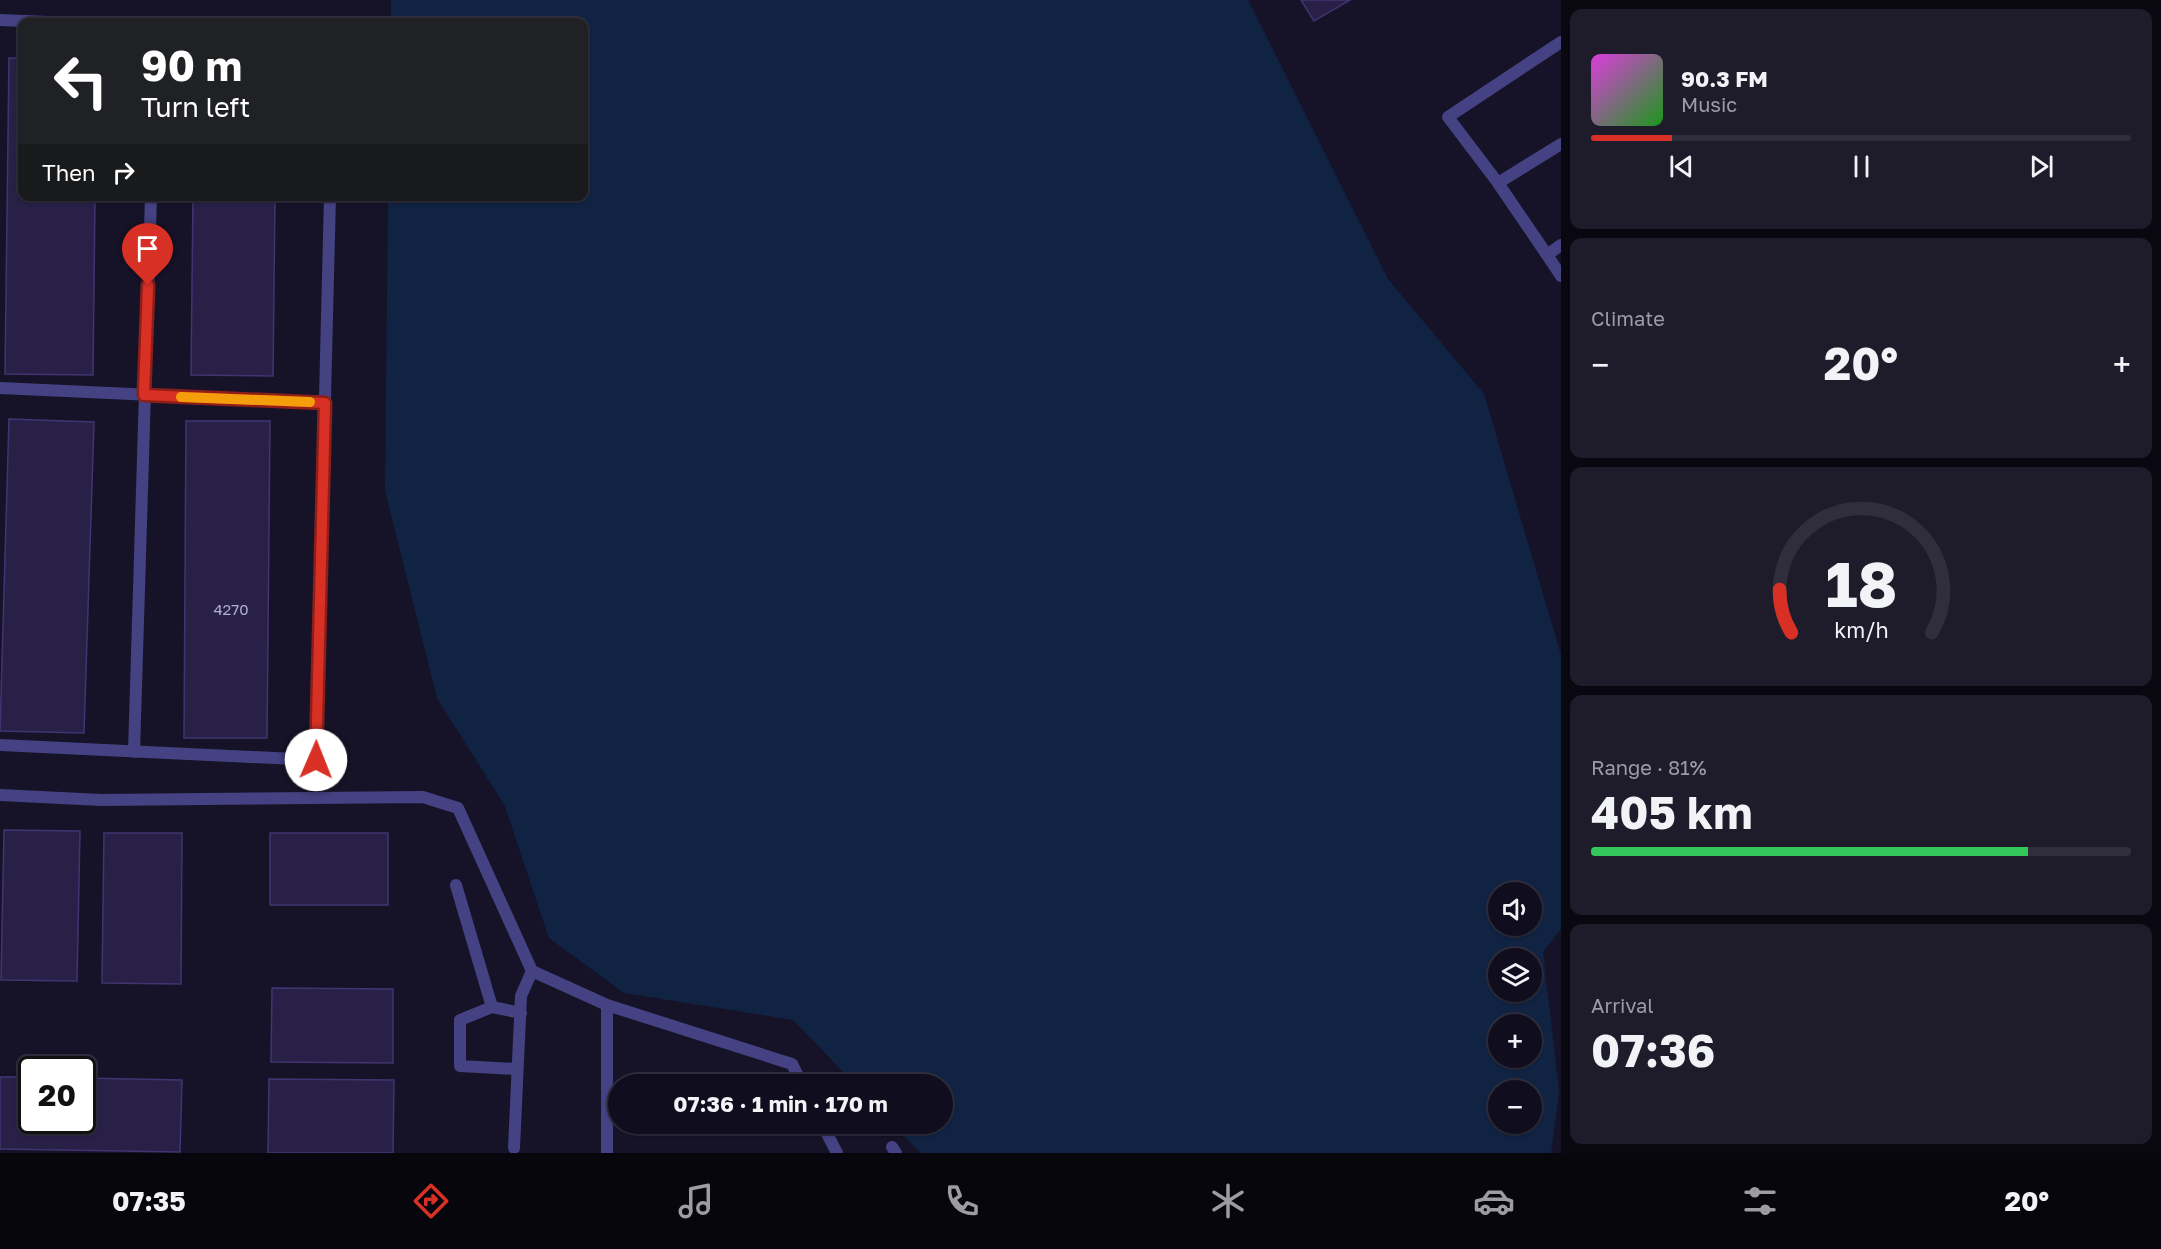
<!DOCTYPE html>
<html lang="en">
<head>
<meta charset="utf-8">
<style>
	body { margin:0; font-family:"Golos Text",sans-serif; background:#1e1c2b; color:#f1f3f6; height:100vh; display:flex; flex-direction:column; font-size:22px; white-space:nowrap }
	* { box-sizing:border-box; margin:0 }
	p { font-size:20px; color:#9c9ca4 }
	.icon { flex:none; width:33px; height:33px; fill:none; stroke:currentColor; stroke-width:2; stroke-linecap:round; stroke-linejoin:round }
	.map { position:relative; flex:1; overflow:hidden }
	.details { display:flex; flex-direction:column; gap:9px; padding:9px; background:#090810; width:600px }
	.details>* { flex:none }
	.top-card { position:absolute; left:18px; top:18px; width:570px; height:183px; border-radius:12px; box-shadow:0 2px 4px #0004,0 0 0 2px #302e3c; background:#202124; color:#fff; overflow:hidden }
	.fabs { position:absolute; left:1488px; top:882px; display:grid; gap:12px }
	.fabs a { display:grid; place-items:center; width:54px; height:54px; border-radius:50%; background:#100e1e; box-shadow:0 2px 4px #0004,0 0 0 2px #302e3c; font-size:30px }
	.speed { position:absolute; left:18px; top:1056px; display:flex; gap:12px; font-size:30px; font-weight:700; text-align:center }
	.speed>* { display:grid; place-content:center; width:78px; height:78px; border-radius:50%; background:#100e1e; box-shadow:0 2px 4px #0004,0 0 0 2px #302e3c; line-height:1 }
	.speed .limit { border:3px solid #111; border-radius:9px; background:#fff; color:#111 }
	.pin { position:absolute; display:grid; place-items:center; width:51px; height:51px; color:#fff; margin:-62px -26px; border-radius:50% 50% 50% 0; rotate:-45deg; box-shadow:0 0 6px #0007 }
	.pin .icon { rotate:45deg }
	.me { position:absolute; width:66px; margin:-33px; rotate:1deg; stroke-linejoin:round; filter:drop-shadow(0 0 4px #0008) }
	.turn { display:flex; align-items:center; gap:21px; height:126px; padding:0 24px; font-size:27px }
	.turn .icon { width:78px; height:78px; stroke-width:2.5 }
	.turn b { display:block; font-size:42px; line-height:51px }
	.then { display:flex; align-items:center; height:57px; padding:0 24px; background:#0003; gap:12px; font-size:22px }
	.big { font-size:45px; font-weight:700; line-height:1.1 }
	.details .widget { flex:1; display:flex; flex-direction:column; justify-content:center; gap:9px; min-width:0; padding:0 21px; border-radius:12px; background:#1e1c2b }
	.details .dial { align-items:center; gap:0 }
	.dial svg { height:156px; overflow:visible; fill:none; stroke:#302e3c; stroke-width:7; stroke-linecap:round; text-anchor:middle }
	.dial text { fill:#f1f3f6; stroke:none }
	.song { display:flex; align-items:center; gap:18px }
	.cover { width:72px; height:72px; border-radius:9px; background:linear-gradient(135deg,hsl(300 70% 55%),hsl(120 70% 35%)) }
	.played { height:6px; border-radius:3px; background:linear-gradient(90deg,#d93025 15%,#302e3c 15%) }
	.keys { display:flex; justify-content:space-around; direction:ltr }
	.heat { display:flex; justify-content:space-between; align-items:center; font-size:33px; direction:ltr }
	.charge { height:9px; border-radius:4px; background:linear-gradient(90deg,#34c759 81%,#302e3c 0) }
	.trip { position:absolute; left:608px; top:1074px; width:345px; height:60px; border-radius:30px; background:#100e1e; box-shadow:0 2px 4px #0004,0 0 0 2px #302e3c; font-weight:700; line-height:60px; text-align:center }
	.tab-bar { display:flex; height:96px; justify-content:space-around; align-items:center; background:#06060c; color:#9c9ca4 }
	.tab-bar .icon { width:42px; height:42px }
	.tab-bar .selected { color:#d93025 }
	.tab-bar b { font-size:27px; color:#f1f3f6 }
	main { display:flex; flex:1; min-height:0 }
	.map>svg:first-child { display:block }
	.water { fill:#102343; fill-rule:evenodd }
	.building { fill:#282047; stroke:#403571; stroke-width:1.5 }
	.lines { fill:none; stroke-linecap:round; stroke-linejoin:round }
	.service { stroke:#444282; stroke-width:12 }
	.route-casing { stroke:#8d1f18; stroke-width:15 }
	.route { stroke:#d93025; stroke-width:10 }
	.slow { stroke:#f59e0b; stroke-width:10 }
	.labels { text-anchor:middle; stroke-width:6; stroke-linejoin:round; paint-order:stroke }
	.number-label { font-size:15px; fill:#b2aecf }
</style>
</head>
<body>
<main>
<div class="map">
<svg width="1561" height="1153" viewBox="0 0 1561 1153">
	<rect width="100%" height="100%" fill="#161328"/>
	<path class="water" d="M 391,0 L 1248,0 L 1388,279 L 1484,394 L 1561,655 L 1561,929 L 1543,952 L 1559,1092 L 1551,1153 L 921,1153 L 892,1124 L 942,1124 L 942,1084 L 855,1084 L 793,1020 L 624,993 L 549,938 L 505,806 L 437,698 L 385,491 L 388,197 L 584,196 L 584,22 L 391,22 ZM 1498,892 L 1532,892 L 1532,926 L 1498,926 ZM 1498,958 L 1532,958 L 1532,992 L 1498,992 ZM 1498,1024 L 1532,1024 L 1532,1058 L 1498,1058 ZM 1498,1090 L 1532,1090 L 1532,1124 L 1498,1124 Z"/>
	<path class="building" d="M 1301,0 L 1350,0 L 1314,21 Z
		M 9,58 L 22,58 L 22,196 L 95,196 L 93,375 L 5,374 Z
		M 193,196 L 275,196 L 273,376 L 191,375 Z
		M 9,419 L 94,422 L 84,733 L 0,731 Z
		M 186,421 L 270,421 L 267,738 L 184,738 Z
		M 4,830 L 80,831 L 77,981 L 1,980 Z
		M 104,833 L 182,833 L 181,984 L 102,983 Z
		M 270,833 L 388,833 L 388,905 L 270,905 Z
		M 272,988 L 393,989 L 393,1063 L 271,1062 Z
		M 0,1077 L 32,1077 L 32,1120 L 82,1120 L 82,1078 L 182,1080 L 180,1152 L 0,1149 Z
		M 269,1079 L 394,1080 L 393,1153 L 268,1153 Z"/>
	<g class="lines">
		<path class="service" d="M 0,20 L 48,22
			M 1561,144 L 1498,183 L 1547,255 L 1561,245
			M 1498,183 L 1448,117 L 1561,42
			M 1547,255 L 1561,276
			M 0,388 L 325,403
			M 0,745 L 316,760 L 330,196
			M 134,752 L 151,196
			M 0,795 L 101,800 L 423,797 L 458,808 L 532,971 L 607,1005 L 792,1064 L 802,1084
			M 456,885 L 492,1007 L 521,1013
			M 607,1005 L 607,1153
			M 492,1007 L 460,1020 L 460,1066 L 516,1069
			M 822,1124 L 837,1153
			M 892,1147 L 896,1153
			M 514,1148 L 521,996 L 532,971"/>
	</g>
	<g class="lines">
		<g class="route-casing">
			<path id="route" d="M 148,285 L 144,395 L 325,403 L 316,760"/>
		</g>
		<use href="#route" class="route"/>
		<path class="slow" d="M 181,397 L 310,402"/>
	</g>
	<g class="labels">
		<g class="number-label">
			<text x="231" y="615">4270</text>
		</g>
	</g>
</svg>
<div class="fabs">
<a><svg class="icon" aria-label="sound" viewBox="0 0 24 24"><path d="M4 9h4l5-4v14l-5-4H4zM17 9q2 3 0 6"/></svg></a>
<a><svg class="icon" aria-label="layers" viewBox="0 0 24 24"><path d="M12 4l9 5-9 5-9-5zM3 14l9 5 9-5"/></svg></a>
<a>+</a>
<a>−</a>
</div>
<div class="speed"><div class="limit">20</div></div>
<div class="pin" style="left:148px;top:285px;background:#d93025"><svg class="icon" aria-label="arrive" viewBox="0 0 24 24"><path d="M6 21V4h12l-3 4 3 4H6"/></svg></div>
<svg class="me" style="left:316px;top:760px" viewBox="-20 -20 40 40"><circle r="19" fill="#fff"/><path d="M0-13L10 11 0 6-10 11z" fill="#d93025"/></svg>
<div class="trip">07:36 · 1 min · 170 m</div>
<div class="top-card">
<div class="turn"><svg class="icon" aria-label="left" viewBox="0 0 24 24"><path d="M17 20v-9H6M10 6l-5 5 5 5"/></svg><div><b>90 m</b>Turn left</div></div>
<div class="then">Then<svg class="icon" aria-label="right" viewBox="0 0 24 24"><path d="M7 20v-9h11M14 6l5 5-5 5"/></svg></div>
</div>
</div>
<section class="details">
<div class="widget">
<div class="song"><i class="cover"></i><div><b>90.3 FM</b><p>Music</p></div></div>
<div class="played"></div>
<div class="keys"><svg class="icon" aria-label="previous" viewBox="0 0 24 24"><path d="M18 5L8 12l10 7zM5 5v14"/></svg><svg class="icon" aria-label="pause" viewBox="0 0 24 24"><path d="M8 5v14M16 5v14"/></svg><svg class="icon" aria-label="next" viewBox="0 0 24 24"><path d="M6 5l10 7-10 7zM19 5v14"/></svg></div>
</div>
<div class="widget"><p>Climate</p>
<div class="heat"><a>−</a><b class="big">20°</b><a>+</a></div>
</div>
<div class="widget dial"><svg viewBox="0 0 100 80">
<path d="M14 69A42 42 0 1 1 86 69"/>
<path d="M14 69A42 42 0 0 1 8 47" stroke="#d93025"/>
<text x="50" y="56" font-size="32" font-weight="700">18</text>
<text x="50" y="72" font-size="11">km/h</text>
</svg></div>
<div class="widget"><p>Range · 81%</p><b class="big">405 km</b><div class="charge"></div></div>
<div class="widget"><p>Arrival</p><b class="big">07:36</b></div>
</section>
</main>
<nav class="tab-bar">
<b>07:35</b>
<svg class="icon selected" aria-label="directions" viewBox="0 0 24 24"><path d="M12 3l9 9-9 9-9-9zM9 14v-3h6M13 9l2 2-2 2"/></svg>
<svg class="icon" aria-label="music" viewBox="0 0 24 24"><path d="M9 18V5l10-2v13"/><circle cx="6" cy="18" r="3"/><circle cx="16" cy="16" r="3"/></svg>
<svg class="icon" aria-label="phone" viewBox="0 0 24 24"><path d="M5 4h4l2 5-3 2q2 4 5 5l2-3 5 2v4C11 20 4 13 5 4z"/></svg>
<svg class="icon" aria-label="climate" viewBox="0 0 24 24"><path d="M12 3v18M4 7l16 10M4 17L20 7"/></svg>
<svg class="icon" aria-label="car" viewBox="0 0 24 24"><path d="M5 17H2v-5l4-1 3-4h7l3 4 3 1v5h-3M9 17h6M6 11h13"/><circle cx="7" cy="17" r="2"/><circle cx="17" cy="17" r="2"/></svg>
<svg class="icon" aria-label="filters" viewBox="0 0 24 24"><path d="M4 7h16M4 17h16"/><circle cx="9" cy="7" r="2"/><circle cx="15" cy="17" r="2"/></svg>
<b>20°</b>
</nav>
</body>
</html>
